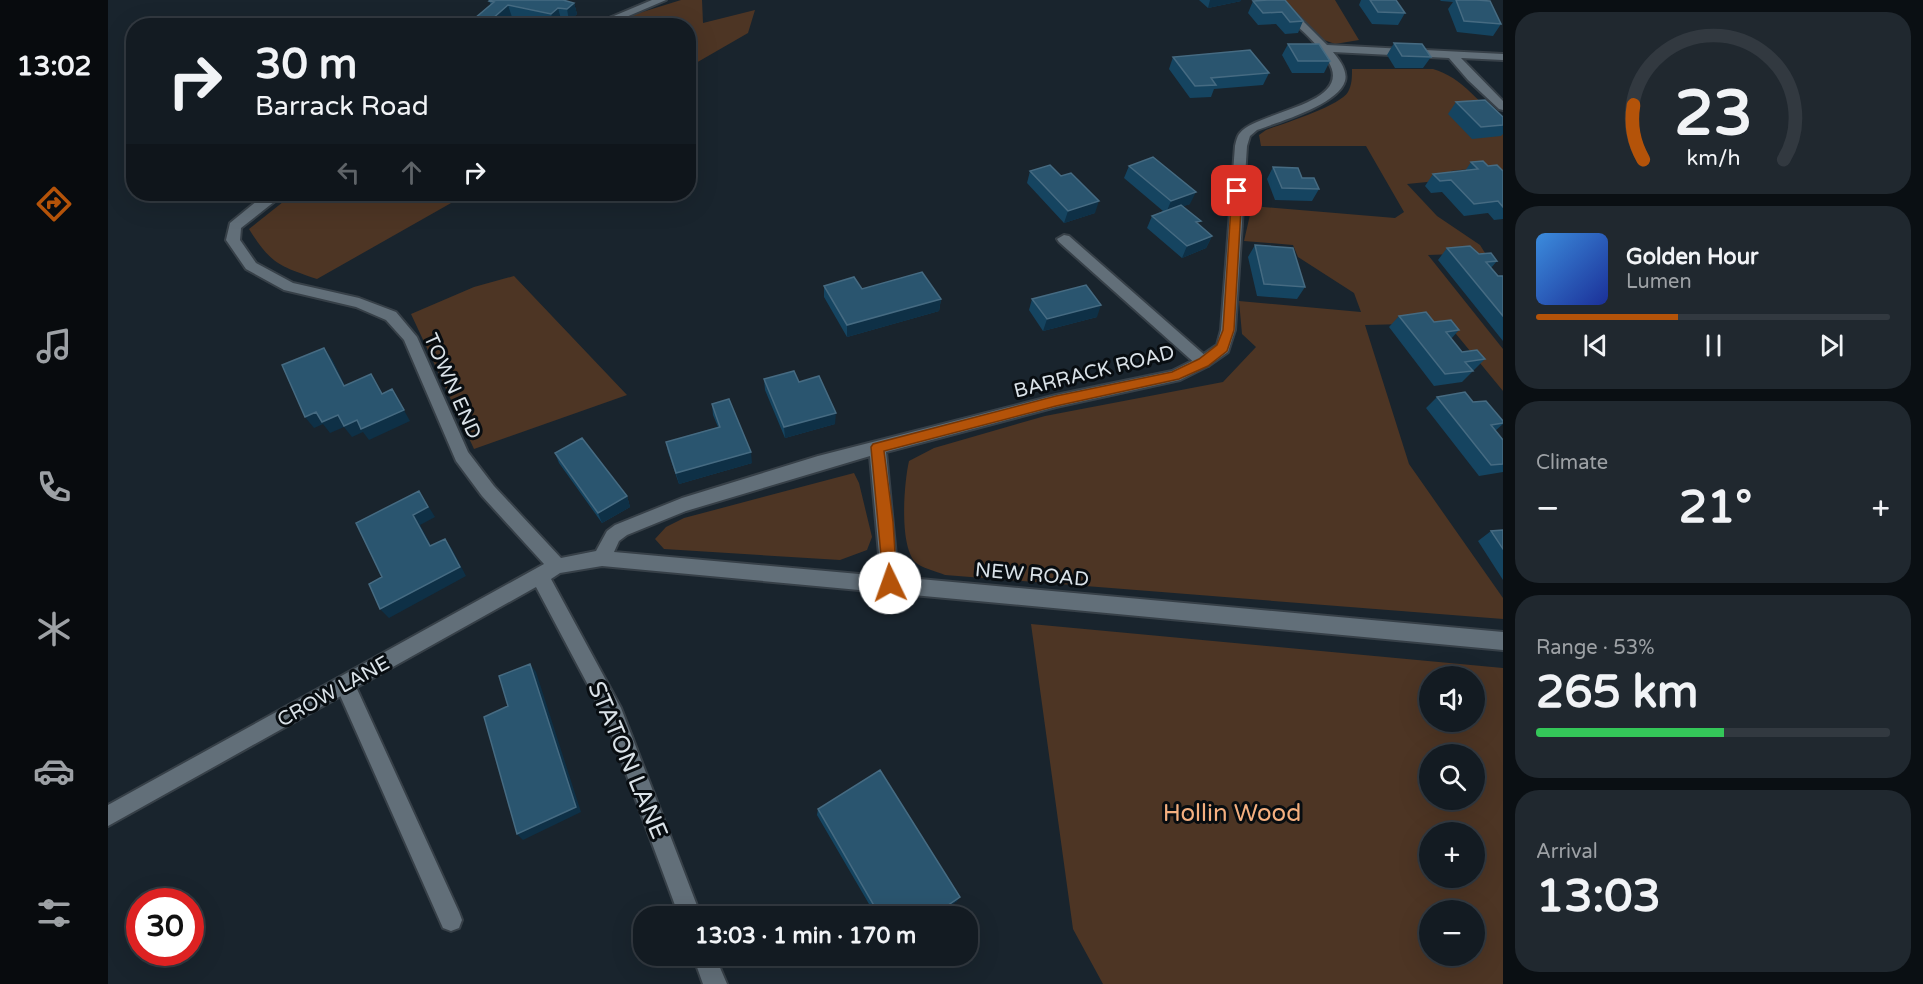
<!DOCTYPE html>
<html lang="en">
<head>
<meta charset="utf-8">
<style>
	body { margin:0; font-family:"Varela Round",sans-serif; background:#20282f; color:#f1f3f6; height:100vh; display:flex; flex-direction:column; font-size:22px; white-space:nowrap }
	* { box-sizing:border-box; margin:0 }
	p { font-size:20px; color:#9da1a5 }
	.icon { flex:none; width:33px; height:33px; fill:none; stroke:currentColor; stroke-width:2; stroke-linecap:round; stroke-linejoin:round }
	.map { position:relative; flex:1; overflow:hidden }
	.side { display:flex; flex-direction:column; gap:12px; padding:12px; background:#0a0f13; width:420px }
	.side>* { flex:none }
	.hud { position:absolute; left:18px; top:18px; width:570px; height:183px; border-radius:24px; box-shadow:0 6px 24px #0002,0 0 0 2px #323940; background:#131b22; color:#f1f3f6; overflow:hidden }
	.controls { position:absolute; left:1311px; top:666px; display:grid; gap:12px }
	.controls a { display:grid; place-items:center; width:66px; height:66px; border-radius:50%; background:#131b22; box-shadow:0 6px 24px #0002,0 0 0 2px #323940; font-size:30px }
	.speed { position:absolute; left:18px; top:888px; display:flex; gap:12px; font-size:30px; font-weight:700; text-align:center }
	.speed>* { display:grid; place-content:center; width:78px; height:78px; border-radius:50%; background:#131b22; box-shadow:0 6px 24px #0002,0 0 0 2px #323940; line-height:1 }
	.speed .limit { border:9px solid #d22; background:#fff; color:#111 }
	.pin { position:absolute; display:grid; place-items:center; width:51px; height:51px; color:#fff; margin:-26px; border-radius:12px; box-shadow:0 3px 9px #0006 }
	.me { position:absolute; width:66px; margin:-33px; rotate:357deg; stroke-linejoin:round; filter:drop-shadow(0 0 4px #0008) }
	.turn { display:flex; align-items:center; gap:21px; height:126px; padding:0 30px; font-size:27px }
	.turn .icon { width:78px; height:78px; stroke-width:2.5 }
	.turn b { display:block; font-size:42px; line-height:51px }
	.lanes { display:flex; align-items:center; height:57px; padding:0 30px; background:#0003; justify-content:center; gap:30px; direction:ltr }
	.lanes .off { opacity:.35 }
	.big { font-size:45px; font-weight:700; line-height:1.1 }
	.side .widget { flex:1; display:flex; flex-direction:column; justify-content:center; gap:9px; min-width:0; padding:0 21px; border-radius:24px; background:#20282f }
	.side .dial { align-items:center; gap:0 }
	.dial svg { height:156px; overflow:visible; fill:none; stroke:#323940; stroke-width:7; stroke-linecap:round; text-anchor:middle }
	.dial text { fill:#f1f3f6; stroke:none }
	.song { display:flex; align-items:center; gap:18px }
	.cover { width:72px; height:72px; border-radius:9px; background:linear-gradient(135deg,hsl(210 70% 55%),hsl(230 70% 35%)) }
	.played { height:6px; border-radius:3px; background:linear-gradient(90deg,#b45309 40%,#323940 40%) }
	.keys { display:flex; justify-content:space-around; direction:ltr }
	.heat { display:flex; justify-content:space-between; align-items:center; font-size:33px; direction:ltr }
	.charge { height:9px; border-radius:4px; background:linear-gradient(90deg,#34c759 53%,#323940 0) }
	.trip { position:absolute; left:525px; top:906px; width:345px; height:60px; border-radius:24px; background:#131b22; box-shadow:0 6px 24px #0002,0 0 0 2px #323940; font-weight:700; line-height:60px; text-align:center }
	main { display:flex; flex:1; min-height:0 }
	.dock { display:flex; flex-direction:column; width:108px; justify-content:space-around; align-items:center; background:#080b0e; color:#9da1a5 }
	.dock .icon { width:42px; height:42px }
	.dock .current { color:#b45309 }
	.dock b { font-size:27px; color:#f1f3f6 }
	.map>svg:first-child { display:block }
	.green { fill:#4d3524; fill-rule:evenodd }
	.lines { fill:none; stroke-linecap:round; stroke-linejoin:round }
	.service-casing { stroke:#374048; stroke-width:4 }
	.minor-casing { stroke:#374048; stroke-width:4 }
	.service { fill:#626f79; fill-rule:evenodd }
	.minor { fill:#626f79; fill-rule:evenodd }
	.wall { fill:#154460 }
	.shaded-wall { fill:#0e3046 }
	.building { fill:#2a556f; stroke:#466b82; stroke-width:1.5 }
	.route { fill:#b45309; stroke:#753606; stroke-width:1.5 }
	.labels { text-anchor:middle; stroke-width:6; stroke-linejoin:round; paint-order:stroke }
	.street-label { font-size:20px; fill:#dae2e8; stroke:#080d11 }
	.near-street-label { font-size:24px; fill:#dae2e8; stroke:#080d11 }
	.near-park-label { font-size:24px; fill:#f4af7f; stroke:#080d11 }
</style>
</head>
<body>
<main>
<nav class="dock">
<b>13:02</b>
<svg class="icon current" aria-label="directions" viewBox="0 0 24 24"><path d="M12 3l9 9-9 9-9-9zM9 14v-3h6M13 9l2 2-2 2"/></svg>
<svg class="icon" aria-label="music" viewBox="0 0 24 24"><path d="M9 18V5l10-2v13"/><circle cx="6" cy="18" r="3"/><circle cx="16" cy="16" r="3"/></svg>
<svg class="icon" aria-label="phone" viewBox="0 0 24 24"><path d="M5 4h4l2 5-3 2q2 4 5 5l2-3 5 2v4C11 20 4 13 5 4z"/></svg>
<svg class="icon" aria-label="climate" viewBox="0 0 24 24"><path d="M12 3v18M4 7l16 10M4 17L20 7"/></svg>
<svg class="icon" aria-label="car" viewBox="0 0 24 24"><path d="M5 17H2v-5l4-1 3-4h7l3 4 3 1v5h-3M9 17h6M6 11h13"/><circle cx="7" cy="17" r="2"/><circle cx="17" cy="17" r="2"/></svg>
<svg class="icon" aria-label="filters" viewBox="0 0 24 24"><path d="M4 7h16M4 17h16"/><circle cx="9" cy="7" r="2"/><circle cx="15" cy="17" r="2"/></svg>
</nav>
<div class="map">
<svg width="1395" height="984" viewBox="0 0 1395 984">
	<rect width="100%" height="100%" fill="#19242d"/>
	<path class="green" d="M 573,0 L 594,0 L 595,23 L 647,10 L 640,33 L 581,67 L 580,26 L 502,26 L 515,18 Z
		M 1175,0 L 1227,0 L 1251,40 L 1227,44 L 1216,40 Z
		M 1244,69 L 1325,69 C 1354,77 1374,105 1395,126 L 1395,183 L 1380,167 L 1343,171 L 1349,179 L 1299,184 L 1329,216 L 1372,245 L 1377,253 L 1320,255 L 1395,349 L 1395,391 L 1339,323 L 1257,325 L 1301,464 L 1395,598 L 1395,619 L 837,575 C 828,571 813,568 807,562 C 791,544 796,483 801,461 L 826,448 L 937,416 L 1115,382 L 1148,347 L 1134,334 L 1131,301 L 1253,312 L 1246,293 L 1190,257 L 1185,245 L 1136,241 L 1144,206 L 1287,218 L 1296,212 L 1258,146 L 1153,146 L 1151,135 L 1158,130 C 1174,124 1232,106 1240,92 C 1244,85 1244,77 1244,69 Z
		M 185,194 L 359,194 L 209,279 C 171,266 163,264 141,229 Z
		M 406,276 L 519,395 L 366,449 L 303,314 L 366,287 Z
		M 746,473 L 751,483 L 764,537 L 759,550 L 732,560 L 556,549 L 547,539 L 558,527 L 576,518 Z
		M 923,624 L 1395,668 L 1395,984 L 995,984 L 965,929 ZM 1322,676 L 1366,676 L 1366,722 L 1322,722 ZM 1322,754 L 1366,754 L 1366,800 L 1322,800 ZM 1322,832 L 1366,832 L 1366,878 L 1322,878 ZM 1322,910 L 1366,910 L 1366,956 L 1322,956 Z"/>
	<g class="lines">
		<g class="service-casing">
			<path id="service" d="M 956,235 L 961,236 L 1100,358 L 1102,362 L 1100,366 L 1090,366 L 951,242 L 949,239 Z
				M 237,675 L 244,678 L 351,912 L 354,920 L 351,928 L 343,931 L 335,928 L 227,684 L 230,678 Z"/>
		</g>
		<g class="minor-casing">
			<path id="minor" d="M 544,0 L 558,0 L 497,26 L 482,26 Z
				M 1163,0 L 1174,0 L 1219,45 L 1395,54 L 1395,60 L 1353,58 L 1395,101 L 1395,110 L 1391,109 L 1360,80 L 1341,58 L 1225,52 C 1231,59 1240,71 1237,81 C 1230,105 1170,122 1149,130 L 1142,136 L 1139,146 L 1127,330 L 1120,352 L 1100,366 L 1072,380 L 948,407 L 778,452 L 790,577 L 1395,632 L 1395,650 L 494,566 L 452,573 L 443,579 L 513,708 L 593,916 L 571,916 L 498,719 L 428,587 L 0,826 L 0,805 L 436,564 L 374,496 L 348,461 L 296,340 L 278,320 L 248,307 L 176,290 L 138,269 L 118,240 L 122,223 L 149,201 L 162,194 L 176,194 L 133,228 L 132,240 L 148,263 L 185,283 L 251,298 L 288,312 L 309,337 L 360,452 L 386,486 L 453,558 L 488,551 L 499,531 L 507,525 L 574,498 L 710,456 L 948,395 L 1064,371 L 1090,358 L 1109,345 L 1113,330 L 1127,146 C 1128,142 1129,136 1132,133 C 1149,111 1248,105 1220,61 C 1206,37 1181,21 1163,0 ZM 762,456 L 773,576 L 506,552 L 511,541 L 519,535 L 578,511 Z
				M 585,956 L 607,956 L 619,984 L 595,984 Z"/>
		</g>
		<use href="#service" class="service"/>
		<use href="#minor" class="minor"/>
	</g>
	<path class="wall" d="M 1091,0 L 1133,0 L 1133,1 L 1100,8 Z
		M 1253,0 L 1288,0 L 1297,13 L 1290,25 L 1264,24 L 1251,5 Z
		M 1332,0 L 1369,0 L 1393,24 L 1385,36 L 1349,32 L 1340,9 L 1345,2 L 1333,1 Z
		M 381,1 L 466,3 L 469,14 L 461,21 L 453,19 L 447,26 L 442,26 L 404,17 L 393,26 L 361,26 L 360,24 L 383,5 Z
		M 1145,1 L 1195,21 L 1190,33 L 1177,34 L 1168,24 L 1150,25 L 1140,13 Z
		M 1286,43 L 1323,57 L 1315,68 L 1287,68 L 1279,55 Z
		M 1180,44 L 1222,61 L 1216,73 L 1184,73 L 1174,55 Z
		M 1065,57 L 1161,73 L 1155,85 L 1106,89 L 1103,97 L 1082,98 L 1061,69 Z
		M 1348,102 L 1395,117 L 1395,134 L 1393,136 L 1364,139 L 1340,114 Z
		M 1363,162 L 1395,171 L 1395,219 L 1386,220 L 1380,213 L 1356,216 L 1334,192 L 1323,193 L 1317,186 L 1325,174 L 1357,171 Z
		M 1021,166 L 1082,204 L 1075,206 L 1091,225 L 1104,236 L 1098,248 L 1074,258 L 1039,228 L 1044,216 L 1055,211 L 1016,178 Z
		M 1165,167 L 1194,178 L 1211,189 L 1204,201 L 1167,200 L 1159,179 Z
		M 922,171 L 987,213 L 956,223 L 919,183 Z
		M 1147,245 L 1197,287 L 1189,299 L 1149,296 L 1140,257 Z
		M 1339,248 L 1371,254 L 1389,261 L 1383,268 L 1390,276 L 1395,276 L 1395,341 L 1330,260 Z
		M 716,286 L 754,289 L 833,299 L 831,311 L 739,337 L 716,297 Z
		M 924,299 L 989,317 L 935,331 L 921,310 Z
		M 1291,316 L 1326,322 L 1351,330 L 1343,339 L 1354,352 L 1377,359 L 1354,382 L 1326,386 L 1281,327 Z
		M 656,379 L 691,382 L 727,424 L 677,438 L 657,390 Z
		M 1329,397 L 1365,402 L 1395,421 L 1395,424 L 1387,431 L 1395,440 L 1395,472 L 1371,476 L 1318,408 Z
		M 604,404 L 644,463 L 571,484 L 560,452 L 558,442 L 610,427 L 605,415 Z
		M 447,453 L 519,496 L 522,507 L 494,523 L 451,463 Z
		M 1395,530 L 1395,580 L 1370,541 L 1383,531 Z
		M 710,809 L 849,901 L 826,916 L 768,916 L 709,815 Z"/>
	<path class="shaded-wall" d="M 1102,0 L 1133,0 L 1133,1 L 1100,8 Z
		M 466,3 L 469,14 L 461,21 L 459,9 Z
		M 400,5 L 404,17 L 393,26 L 376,26 Z
		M 450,8 L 453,19 L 446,26 L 443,14 Z
		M 1088,192 L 1082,204 L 1058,213 L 1063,201 Z
		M 991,201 L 987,213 L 956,223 L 960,211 Z
		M 1104,236 L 1098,248 L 1074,258 L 1079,246 Z
		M 833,299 L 831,311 L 739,337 L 739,325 Z
		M 993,305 L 989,317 L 935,331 L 939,319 Z
		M 216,348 L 224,359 L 243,398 L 236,386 Z
		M 284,389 L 302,421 L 261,440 L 255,432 L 244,437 L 236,427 L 222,433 L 215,424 L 206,428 L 197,417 L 208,412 L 230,415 L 249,420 Z
		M 728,413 L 727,424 L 677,438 L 676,427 Z
		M 643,452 L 644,463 L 571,484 L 568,473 Z
		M 311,491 L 327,517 L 312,525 L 329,556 L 322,546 L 305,515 Z
		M 519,496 L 522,507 L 494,523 L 490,513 Z
		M 337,539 L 344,549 L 358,576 L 281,618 L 272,609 Z
		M 422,664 L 428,672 L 473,812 L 415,840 L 409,834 Z
		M 852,897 L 849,901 L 826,916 L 824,916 Z"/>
	<path class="building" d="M 382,0 L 455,0 L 466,3 L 459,9 L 450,8 L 443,14 L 400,5 L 376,26 L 367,26 L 360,24 L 386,2 L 381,1 Z
		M 1160,0 L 1177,0 L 1195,21 L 1182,22 L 1174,12 L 1155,13 L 1145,1 Z
		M 1262,0 L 1288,0 L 1297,13 L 1270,12 Z
		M 1348,0 L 1369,0 L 1382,1 L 1393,24 L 1356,21 Z
		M 1286,43 L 1314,44 L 1323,57 L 1294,56 Z
		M 1180,44 L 1211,44 L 1222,61 L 1190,61 Z
		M 1142,50 L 1161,73 L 1103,78 L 1108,85 L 1087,86 L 1065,57 Z
		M 1377,100 L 1395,117 L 1395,125 L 1373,127 L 1348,102 Z
		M 1045,157 L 1088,192 L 1063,201 L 1021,166 Z
		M 1375,161 L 1380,166 L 1389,165 L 1395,171 L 1395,207 L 1390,201 L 1366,204 L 1343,180 L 1332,181 L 1325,174 L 1370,169 L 1363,162 Z
		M 942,165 L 953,176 L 963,173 L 991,201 L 960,211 L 922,171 Z
		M 1165,167 L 1190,168 L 1194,178 L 1206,178 L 1211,189 L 1174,188 Z
		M 1073,205 L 1093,221 L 1088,222 L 1104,236 L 1079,246 L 1044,216 Z
		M 1147,245 L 1185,248 L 1197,287 L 1156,284 Z
		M 1362,246 L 1371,254 L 1383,253 L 1389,261 L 1378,262 L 1390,276 L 1395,276 L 1395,316 L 1339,248 Z
		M 814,272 L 833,299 L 739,325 L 716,286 L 746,277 L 754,289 Z
		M 978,285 L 993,305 L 939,319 L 924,299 Z
		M 1318,312 L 1326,322 L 1343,320 L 1351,330 L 1338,332 L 1354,352 L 1369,350 L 1377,359 L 1357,362 L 1365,371 L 1337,374 L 1291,316 Z
		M 216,348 L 236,386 L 263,374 L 274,394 L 284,389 L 296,410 L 253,429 L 249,420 L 236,426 L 230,415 L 214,422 L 208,412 L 197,417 L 174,365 Z
		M 686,371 L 691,382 L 711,376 L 728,413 L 676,427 L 656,379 Z
		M 1357,392 L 1365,402 L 1378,401 L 1395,421 L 1395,423 L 1383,425 L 1395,440 L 1395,464 L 1383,465 L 1329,397 Z
		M 621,399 L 643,452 L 568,473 L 558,442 L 612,427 L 604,404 Z
		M 474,438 L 519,496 L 490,513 L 447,453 Z
		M 311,491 L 320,507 L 305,515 L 322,546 L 337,539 L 352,567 L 272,609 L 261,584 L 274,577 L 248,523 Z
		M 1395,530 L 1395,549 L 1383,531 Z
		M 422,664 L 468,807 L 409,834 L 376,717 L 400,706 L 391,676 Z
		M 772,770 L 852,897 L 824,916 L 772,916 L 710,809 Z"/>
	<path class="route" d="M 1129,188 L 1134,191 L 1126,330 L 1119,351 L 1100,366 L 1071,379 L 948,406 L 776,451 L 785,522 L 789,583 L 787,588 L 782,590 L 776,588 L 763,447 L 765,444 L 948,396 L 1064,372 L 1091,359 L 1109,345 L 1115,330 L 1124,191 Z"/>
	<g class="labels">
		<g class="street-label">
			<text transform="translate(986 371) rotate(-14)" y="7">BARRACK ROAD</text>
			<text transform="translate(345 386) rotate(66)" y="7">TOWN END</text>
			<text transform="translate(924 574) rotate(5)" y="7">NEW ROAD</text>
			<text transform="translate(225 691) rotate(-29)" y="7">CROW LANE</text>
		</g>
		<g class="near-street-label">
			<text transform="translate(520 760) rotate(67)" y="8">STATON LANE</text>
		</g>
		<g class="near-park-label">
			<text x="1124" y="821">Hollin Wood</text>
		</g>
	</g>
</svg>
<div class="controls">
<a><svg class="icon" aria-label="sound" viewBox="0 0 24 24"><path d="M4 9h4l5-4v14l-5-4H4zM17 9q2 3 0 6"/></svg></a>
<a><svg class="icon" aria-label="search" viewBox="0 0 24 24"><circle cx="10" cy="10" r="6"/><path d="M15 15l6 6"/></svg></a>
<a>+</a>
<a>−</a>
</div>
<div class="speed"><div class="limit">30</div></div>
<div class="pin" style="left:1129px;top:191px;background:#d93025"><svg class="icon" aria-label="arrive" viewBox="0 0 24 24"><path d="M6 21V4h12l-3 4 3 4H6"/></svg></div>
<svg class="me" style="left:782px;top:583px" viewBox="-20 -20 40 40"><circle r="19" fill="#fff"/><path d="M0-13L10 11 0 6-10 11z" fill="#b45309"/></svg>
<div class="trip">13:03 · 1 min · 170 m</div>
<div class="hud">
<div class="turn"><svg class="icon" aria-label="right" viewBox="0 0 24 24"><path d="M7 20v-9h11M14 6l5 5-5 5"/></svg><div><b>30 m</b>Barrack Road</div></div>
<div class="lanes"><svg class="icon off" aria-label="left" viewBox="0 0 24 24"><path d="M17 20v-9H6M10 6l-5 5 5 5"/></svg><svg class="icon off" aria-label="ahead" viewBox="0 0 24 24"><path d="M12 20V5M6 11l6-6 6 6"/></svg><svg class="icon" aria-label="right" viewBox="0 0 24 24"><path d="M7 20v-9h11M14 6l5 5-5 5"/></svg></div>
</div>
</div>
<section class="side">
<div class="widget dial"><svg viewBox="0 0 100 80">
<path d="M14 69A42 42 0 1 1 86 69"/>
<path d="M14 69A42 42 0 0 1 9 41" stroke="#b45309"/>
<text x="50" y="56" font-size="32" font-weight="700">23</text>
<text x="50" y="72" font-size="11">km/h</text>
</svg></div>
<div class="widget">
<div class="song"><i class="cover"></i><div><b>Golden Hour</b><p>Lumen</p></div></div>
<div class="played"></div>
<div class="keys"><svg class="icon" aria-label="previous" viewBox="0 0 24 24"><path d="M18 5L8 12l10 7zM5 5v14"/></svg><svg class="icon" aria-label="pause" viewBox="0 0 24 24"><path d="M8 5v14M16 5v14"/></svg><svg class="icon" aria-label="next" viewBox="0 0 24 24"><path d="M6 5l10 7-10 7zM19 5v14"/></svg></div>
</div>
<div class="widget"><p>Climate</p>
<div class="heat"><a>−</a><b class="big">21°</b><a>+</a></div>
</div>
<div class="widget"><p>Range · 53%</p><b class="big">265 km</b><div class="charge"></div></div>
<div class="widget"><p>Arrival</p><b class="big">13:03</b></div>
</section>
</main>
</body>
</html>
